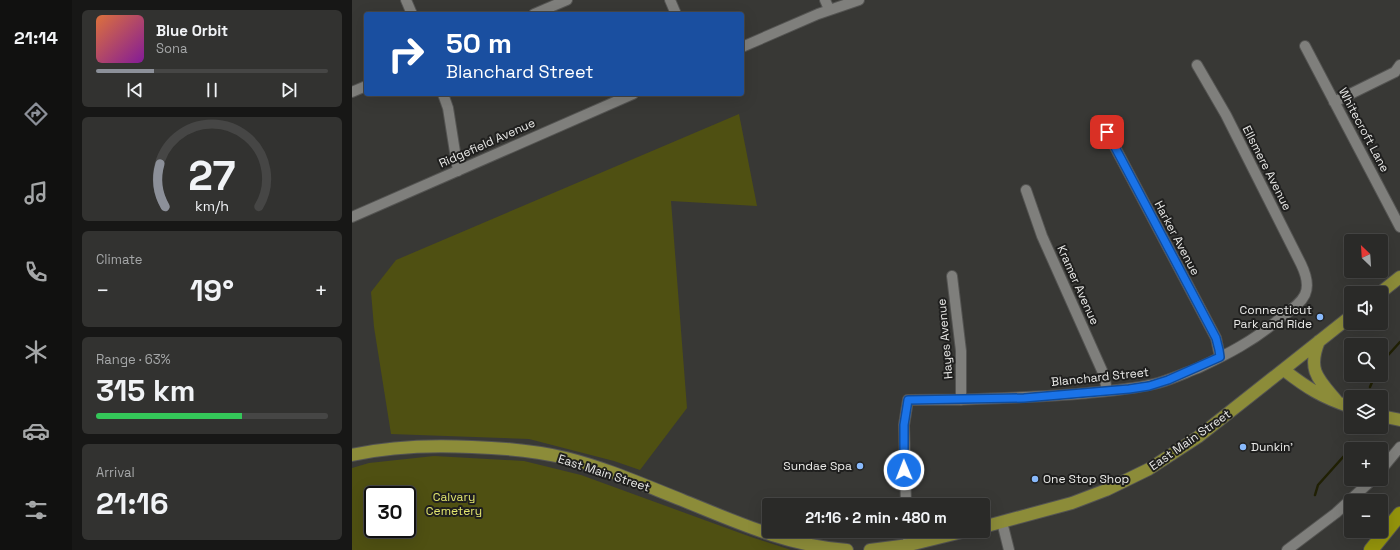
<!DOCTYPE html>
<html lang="en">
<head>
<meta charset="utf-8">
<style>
	body { margin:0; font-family:"Space Grotesk",sans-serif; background:#323230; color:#f1f3f6; height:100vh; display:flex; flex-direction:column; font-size:15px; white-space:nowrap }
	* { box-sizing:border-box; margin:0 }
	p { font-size:13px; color:#a5a7a8 }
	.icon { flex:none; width:22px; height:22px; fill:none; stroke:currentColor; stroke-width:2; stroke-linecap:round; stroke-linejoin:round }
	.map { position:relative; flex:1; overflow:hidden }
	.sheet { display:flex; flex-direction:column; gap:10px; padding:10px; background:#171716; width:280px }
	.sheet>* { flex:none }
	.guide { position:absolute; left:12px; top:12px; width:380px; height:84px; border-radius:4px; box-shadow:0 4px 16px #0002,0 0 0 1px #464645; background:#1a4fa0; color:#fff; overflow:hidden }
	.needle { width:26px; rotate:335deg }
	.tools { position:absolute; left:992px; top:234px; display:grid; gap:8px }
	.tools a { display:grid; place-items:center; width:44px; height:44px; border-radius:4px; background:#2a2a28; box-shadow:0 4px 16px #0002,0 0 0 1px #464645; font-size:20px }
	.speed { position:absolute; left:12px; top:486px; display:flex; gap:8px; font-size:20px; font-weight:700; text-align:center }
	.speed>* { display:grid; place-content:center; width:52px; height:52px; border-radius:50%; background:#2a2a28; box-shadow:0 4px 16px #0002,0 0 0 1px #464645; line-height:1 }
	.speed .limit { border:2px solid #111; border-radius:6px; background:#fff; color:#111 }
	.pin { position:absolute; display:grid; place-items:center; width:34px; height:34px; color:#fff; margin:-17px; border-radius:8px; box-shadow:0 2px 6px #0006 }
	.me { position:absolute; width:44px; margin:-22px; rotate:359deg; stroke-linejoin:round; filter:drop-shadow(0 0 3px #0008) }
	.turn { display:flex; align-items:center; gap:14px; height:84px; padding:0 16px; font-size:18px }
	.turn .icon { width:52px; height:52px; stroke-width:2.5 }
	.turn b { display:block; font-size:28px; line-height:34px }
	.big { font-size:30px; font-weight:800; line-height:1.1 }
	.sheet .card { flex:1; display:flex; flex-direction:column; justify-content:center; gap:6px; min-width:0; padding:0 14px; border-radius:6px; background:#323230 }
	.sheet .dial { align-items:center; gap:0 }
	.dial svg { height:104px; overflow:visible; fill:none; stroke:#464645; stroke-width:7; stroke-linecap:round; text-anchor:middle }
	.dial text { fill:#f1f3f6; stroke:none }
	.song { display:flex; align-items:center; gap:12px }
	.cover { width:48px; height:48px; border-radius:6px; background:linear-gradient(135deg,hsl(20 70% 55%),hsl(290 70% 35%)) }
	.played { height:4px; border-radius:2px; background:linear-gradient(90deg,#8c9099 25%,#464645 25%) }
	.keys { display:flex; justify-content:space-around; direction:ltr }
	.heat { display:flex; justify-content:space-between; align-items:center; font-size:22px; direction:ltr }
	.charge { height:6px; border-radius:3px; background:linear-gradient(90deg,#34c759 63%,#464645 0) }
	.trip { position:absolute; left:410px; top:498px; width:228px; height:40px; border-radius:4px; background:#2a2a28; box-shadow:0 4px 16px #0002,0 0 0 1px #464645; font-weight:800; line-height:40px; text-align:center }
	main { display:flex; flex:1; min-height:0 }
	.tabs { display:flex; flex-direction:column; width:72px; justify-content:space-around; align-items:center; background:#111110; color:#a5a7a8 }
	.tabs .icon { width:28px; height:28px }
	.tabs .current { color:#8c9099 }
	.tabs b { font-size:18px; color:#f1f3f6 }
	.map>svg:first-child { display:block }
	.green { fill:#4f5012; fill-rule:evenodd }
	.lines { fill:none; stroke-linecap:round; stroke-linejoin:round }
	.stream { stroke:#202004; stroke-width:2.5 }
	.minor-casing { stroke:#545452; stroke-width:12 }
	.major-casing { stroke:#545452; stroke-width:14 }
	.highway-casing { stroke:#545452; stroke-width:16 }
	.minor { stroke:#7f7f7c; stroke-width:10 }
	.major { stroke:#8c8c39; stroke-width:12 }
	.highway { stroke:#94940c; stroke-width:14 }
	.route-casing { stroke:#114b97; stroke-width:10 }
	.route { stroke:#1a73e8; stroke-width:7 }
	.poi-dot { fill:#89bafc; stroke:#1f1f1e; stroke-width:1.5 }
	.labels { text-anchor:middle; stroke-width:4; stroke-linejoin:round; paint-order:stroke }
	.street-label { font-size:12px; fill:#e9e9e7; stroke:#1f1f1e }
	.poi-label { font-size:12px; fill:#e9e9e7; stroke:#1f1f1e; text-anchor:end }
	.park-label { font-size:12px; fill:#e2e56e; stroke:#1f1f1e }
</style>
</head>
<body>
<main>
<nav class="tabs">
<b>21:14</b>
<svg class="icon current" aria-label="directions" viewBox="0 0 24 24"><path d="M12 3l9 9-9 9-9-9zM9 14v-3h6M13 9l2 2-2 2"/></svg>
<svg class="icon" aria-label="music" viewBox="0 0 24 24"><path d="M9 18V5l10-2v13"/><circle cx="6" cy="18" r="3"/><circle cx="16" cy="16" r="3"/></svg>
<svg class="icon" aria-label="phone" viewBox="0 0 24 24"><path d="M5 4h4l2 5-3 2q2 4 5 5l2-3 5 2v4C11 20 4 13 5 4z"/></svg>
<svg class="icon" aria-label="climate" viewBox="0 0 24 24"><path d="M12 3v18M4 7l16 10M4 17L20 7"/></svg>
<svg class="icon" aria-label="car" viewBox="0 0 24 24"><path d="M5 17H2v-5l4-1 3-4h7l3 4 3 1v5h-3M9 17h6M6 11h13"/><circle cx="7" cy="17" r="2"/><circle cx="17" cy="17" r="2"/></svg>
<svg class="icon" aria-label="filters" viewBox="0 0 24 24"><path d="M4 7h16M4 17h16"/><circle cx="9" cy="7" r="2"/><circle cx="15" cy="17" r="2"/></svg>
</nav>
<section class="sheet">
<div class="card">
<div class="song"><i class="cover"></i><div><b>Blue Orbit</b><p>Sona</p></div></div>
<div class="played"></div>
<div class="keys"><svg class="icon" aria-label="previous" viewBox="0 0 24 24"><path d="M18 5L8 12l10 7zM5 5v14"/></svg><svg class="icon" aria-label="pause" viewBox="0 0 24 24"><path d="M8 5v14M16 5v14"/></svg><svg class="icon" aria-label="next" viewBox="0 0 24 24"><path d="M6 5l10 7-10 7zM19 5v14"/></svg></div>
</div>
<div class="card dial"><svg viewBox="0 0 100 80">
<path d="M14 69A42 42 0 1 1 86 69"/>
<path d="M14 69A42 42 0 0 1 10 36" stroke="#8c9099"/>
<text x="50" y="56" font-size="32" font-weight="700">27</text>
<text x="50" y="72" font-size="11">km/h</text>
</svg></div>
<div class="card"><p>Climate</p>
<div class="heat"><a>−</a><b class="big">19°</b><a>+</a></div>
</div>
<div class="card"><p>Range · 63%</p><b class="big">315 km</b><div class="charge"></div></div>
<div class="card"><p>Arrival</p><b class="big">21:16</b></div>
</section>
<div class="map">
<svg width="1048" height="550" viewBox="0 0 1048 550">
	<rect width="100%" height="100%" fill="#383835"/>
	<path class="green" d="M 387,114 L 405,206 L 319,201 L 335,408 L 288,470 L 262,461 L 177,439 L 39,434 L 22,327 L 19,292 L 44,260 Z
		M 82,456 L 172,461 L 229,475 L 399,537 L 439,550 L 0,550 L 0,468 L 17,463 ZM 21,495 L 55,495 L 55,529 L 21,529 Z"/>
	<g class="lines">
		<path class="stream" d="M 1029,363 L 1048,342
			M 1018,387 L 1023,375
			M 963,495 L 966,485 L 992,456 L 997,442"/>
		<g class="minor-casing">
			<path id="minor" d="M 54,0 L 60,14
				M 318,0 L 324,14
				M 473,0 L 477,9
				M 182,14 L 215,0
				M 953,46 L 1048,227
				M 390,47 L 466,14 L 507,0
				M 0,92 L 14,86
				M 91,94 L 96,108 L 106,171
				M 982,102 L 1043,72 L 1048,65
				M 755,132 L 864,338 L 868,357
				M 674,190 L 690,236 L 752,375 L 755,391
				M 0,217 L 281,94
				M 600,276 L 609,351 L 609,400
				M 1029,470 L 1048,447
				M 554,505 L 552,425 L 556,400 C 613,400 669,398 725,394 C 752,391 780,390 806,383 C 820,379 833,373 846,368 C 876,354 901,341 926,320 C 949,302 964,295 949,264 L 874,115 L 845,65
				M 650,522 L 657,550
				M 555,531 L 557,545
				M 935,550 L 984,513 L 1021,479"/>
		</g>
		<g class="major-casing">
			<path id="major" d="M 1028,293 L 1048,277
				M 967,341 C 955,370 966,379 984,400
				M 932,370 C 955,388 971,398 999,407
				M 1029,416 L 1048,420
				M 0,455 C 40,446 80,445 120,447 C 152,448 183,451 214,458 C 254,468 292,485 330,500 C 384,522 436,546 495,550
				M 631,527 L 720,503 L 754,490 L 797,469 L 846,437 L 999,316
				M 518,550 L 557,545 L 614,531"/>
		</g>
		<g class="highway-casing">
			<path id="highway" d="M 1019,550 L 1048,514"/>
		</g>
		<use href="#minor" class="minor"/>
		<use href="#major" class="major"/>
		<use href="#highway" class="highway"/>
	</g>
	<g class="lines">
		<g class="route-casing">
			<path id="route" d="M 552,470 L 552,425 L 556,400 L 672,398 L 777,389 L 797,386 L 816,380 L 868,357 L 867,350 L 864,338 L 755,132"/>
		</g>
		<use href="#route" class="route"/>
	</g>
	<g class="poi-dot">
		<circle cx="968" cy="317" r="4"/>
		<circle cx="891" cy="447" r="4"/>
		<circle cx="508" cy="466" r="4"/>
		<circle cx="683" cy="479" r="4"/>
	</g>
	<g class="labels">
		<g class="street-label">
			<text transform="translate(1012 130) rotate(62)" y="4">Whitecroft Lane</text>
			<text transform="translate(135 143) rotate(-24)" y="4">Ridgefield Avenue</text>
			<text transform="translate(915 168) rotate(63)" y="4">Ellsmere Avenue</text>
			<text transform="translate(825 238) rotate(62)" y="4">Harker Avenue</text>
			<text transform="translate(726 285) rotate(66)" y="4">Kramer Avenue</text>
			<text transform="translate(593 339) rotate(-95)" y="4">Hayes Avenue</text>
			<text transform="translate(748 377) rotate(-6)" y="4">Blanchard Street</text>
			<text transform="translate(838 440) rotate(-35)" y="4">East Main Street</text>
			<text transform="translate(252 473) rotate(18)" y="4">East Main Street</text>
		</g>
		<g class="poi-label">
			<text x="960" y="314">Connecticut<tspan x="960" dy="14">Park and Ride</tspan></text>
			<text x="899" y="451" text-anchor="start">Dunkin'</text>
			<text x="500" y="470">Sundae Spa</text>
			<text x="691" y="483" text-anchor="start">One Stop Shop</text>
		</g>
		<g class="park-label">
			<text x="102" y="501">Calvary<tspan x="102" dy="14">Cemetery</tspan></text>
		</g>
	</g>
</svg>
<div class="tools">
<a><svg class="needle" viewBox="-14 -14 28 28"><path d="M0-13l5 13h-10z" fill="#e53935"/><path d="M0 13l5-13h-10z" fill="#a5a7a8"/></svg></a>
<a><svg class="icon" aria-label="sound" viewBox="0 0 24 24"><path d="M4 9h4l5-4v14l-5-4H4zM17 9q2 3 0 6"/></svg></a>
<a><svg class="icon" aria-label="search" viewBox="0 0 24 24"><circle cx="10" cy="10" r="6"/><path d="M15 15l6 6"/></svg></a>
<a><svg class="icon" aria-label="layers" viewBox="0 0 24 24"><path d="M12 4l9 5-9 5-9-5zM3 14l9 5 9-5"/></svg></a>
<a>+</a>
<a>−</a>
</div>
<div class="speed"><div class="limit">30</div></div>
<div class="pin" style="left:755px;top:132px;background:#d93025"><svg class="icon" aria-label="arrive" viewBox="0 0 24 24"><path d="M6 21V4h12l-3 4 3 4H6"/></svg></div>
<svg class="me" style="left:552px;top:470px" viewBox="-20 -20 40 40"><circle r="17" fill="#1a73e8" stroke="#fff" stroke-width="3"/><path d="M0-11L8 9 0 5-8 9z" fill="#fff"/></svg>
<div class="trip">21:16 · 2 min · 480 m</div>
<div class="guide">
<div class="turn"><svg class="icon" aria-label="right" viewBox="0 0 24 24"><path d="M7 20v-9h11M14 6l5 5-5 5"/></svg><div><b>50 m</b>Blanchard Street</div></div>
</div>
</div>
</main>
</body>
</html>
